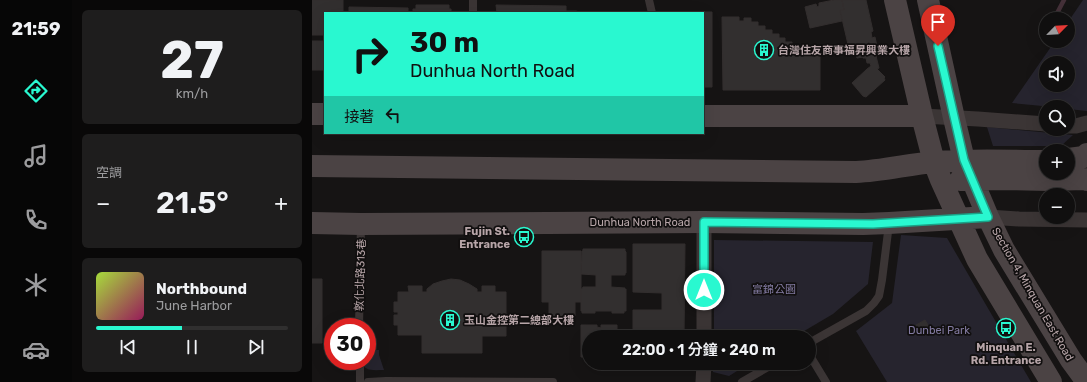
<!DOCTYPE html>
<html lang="zh-TW">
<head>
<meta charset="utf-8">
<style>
	body { margin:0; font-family:Rubik,"Noto Sans TC",sans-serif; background:#1e1d1d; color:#f1f3f6; height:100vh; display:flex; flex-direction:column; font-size:15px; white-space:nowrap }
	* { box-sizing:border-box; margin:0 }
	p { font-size:13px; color:#9c9c9e }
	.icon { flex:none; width:22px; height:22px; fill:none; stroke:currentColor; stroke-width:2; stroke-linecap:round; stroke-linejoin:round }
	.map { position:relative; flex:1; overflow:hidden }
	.drawer { display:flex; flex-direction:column; gap:10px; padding:10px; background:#090808; width:240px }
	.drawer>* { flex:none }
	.hud { position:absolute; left:12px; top:12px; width:380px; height:122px; border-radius:0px; box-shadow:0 4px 16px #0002,0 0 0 1px #302f2f; background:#29f8d0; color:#111; overflow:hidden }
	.needle { width:26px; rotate:66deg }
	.buttons { position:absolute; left:727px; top:12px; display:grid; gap:8px }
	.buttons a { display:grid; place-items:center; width:36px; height:36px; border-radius:50%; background:#100f0f; box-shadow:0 4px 16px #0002,0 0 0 1px #302f2f; font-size:20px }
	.speed { position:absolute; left:12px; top:318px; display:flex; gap:8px; font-size:20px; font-weight:700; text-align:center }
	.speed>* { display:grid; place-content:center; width:52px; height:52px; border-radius:50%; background:#100f0f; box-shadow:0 4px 16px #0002,0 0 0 1px #302f2f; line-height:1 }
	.speed .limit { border:6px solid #d22; background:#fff; color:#111 }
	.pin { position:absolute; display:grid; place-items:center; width:34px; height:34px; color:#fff; margin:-41px -17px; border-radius:50% 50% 50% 0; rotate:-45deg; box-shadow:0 0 4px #0007 }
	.pin .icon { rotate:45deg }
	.me { position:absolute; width:44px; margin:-22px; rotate:0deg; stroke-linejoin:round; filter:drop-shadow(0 0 3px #0008) }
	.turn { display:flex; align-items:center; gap:14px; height:84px; padding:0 20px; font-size:18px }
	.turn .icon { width:52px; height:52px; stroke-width:2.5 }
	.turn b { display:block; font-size:28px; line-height:34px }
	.then { display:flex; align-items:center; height:38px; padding:0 20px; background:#0003; gap:8px; font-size:15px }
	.big { font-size:30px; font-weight:600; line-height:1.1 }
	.drawer .tile { flex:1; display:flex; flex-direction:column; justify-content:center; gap:6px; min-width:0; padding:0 14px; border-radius:6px; background:#1e1d1d }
	.drawer .dial { align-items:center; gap:0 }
	.dial b { font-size:52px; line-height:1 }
	.song { display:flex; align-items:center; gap:12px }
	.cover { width:48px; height:48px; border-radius:6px; background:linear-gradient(135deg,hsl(80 70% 55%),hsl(330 70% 35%)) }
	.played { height:4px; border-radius:2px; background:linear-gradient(90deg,#29f8d0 45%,#302f2f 45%) }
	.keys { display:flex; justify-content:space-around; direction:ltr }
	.heat { display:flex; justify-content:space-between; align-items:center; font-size:22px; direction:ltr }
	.trip { position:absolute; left:270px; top:330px; width:234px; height:40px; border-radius:20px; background:#100f0f; box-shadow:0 4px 16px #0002,0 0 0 1px #302f2f; font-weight:600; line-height:40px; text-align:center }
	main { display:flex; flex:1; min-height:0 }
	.dock { display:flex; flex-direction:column; width:72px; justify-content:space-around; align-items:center; background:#060606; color:#9c9c9e }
	.dock .icon { width:28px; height:28px }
	.dock .current { color:#29f8d0 }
	.dock b { font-size:18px; color:#f1f3f6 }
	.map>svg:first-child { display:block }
	.green { fill:#26242e; fill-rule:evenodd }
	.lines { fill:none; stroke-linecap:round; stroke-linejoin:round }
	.stream { stroke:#443038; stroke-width:4.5 }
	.building { fill:#322f2f; stroke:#322e2e }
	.lane { stroke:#3b3535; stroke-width:8 }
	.street { stroke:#3b3535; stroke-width:15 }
	.secondary { stroke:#4b4344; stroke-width:22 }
	.route-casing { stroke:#1ba187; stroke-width:10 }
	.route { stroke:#29f8d0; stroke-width:7 }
	.labels { text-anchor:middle; stroke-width:3.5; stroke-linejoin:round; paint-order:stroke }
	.poi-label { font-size:11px; font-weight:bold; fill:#b7a5a8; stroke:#110f0f; text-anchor:start }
	.street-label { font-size:11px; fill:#b7a5a8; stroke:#110f0f }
	.park-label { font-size:11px; fill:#837ba2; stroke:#110f0f }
</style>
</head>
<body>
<main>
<nav class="dock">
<b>21:59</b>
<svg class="icon current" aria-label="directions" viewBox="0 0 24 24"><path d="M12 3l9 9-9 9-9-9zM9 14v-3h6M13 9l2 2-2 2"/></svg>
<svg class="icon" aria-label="music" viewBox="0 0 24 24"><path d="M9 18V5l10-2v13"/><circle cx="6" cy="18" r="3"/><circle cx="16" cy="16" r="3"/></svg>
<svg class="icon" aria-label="phone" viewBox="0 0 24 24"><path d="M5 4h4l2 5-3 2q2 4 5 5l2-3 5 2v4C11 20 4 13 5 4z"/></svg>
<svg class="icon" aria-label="climate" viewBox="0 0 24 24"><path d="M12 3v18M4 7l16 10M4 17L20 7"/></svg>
<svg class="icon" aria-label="car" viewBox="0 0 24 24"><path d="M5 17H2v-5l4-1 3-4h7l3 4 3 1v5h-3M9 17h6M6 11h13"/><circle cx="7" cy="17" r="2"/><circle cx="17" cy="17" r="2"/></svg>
</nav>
<section class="drawer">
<div class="tile dial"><b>27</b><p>km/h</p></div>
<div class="tile"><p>空調</p>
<div class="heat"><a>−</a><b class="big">21.5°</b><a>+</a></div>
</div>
<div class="tile">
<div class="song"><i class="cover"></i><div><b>Northbound</b><p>June Harbor</p></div></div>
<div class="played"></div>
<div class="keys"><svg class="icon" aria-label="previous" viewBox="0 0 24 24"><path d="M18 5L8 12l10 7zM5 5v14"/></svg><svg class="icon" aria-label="pause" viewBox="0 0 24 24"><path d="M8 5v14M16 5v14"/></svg><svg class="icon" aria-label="next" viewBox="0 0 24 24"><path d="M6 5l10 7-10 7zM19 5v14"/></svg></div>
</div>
</section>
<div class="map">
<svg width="775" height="382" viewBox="0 0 775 382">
	<rect width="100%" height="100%" fill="#161414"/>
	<path class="green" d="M 771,0 L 775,0 L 775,111 L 756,109 L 756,107 L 741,107 L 700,103 L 743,41 L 756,41 L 756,22 ZM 734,63 L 756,63 L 756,85 L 734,85 Z
		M 675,127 L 761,135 L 749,146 L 681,146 Z
		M 589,235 L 635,238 L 719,382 L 575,382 L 544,331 L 580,303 Z
		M 402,240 L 561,242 L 556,284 L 521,314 L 482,337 L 402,337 Z
		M 55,344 L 55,350 L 67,350 L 67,355 L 72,370 C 62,370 52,372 49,361 L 55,361 Z
		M 401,363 L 438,363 L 417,376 L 401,372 Z"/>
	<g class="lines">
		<path class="stream" d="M 742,19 L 752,0"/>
	</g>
	<path class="building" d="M 0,0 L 31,0 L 31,13 L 13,13 L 13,35 L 0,35 Z
		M 522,0 L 530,0 L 532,10 L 528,10 L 530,21 L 498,28 L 493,7 L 504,4 L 505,7 L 507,6 L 507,3 Z
		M 530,0 L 554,0 L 561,31 L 559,32 L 560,38 L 563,37 L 567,55 L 564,56 L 567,68 L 565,69 L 573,77 L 572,78 L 573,80 L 554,97 L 551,96 L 540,83 L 555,69 L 559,66 L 558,63 L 555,63 L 554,58 L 551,58 L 551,57 L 545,58 L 543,52 L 538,53 L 528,10 L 532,10 Z
		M 104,5 L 137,5 L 137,9 L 139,9 L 139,13 L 101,13 L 101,9 L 104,9 Z
		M 184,5 L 254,6 L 254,11 L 264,11 L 271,13 L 185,13 Z
		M 37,7 L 96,8 L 96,13 L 37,13 Z
		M 371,12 L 400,12 L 400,87 L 391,87 L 391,13 L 371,13 Z
		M 410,17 L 427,17 L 427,21 L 432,21 L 432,18 L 439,18 L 439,22 L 446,22 L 446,26 L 453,26 L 453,30 L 460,30 L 460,34 L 467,34 L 467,38 L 473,38 L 473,42 L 480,42 L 480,46 L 493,46 L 493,54 L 490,54 L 490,55 L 508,56 L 508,90 L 411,90 Z
		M 0,41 L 13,41 L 13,70 L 0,70 Z
		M 321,244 L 373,244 L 372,337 L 321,337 L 321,310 L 350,310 L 350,293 L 321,292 Z
		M 271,249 L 313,249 L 313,251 L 314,252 L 314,273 L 313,273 L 313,275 L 299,275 L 299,287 L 313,288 L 312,289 L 314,289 L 314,311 L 312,311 L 312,313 L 300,313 L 300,311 L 283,311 L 283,313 L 270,313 L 270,311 L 269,311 L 269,289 L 270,289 L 271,287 L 284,287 L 284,275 L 269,274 L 270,251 L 271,251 Z
		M 230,251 L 269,251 L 269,302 L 263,302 L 263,316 L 237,316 L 237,302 L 230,302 Z
		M 0,279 L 10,279 L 10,343 L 0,343 Z
		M 139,279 L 148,280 L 157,284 L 165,289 L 165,292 L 170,292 L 170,286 L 183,286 L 183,292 L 194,292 L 194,336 L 170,336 L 170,353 L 110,353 L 110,335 L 86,335 L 86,325 L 82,325 L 82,315 L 86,315 L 86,312 L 82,312 L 82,302 L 86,302 L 86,292 L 97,292 L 96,286 L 110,286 L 110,292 L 115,292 L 115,289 L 121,284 L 130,281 Z
		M 613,320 L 619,330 L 611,335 L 604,325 Z
		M 269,325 L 285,325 L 285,327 L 289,328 L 289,325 L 305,325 L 305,337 L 277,337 L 277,357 L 269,357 Z"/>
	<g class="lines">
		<path class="lane" d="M 337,0 L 340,13
			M 161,13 L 161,0
			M 47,327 L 49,224
			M 497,343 L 554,311 L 562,303 L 567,296 L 570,280 L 577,224
			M 497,354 L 514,382
			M 48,361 L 48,382
			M 56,382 L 74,381 L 241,382
			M 430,382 L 463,363"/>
		<path class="street" d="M 610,116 L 666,119 L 734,124
			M 756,126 L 764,126 L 775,123
			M 676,217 L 707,219 L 775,220
			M 392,337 L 392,222
			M 391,382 L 392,363"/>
		<path class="secondary" d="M 583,0 L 610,116 L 622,162 L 629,180 L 665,259 L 739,382
			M 616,0 L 642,118 L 652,160 L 676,217 L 692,250 L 759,360 L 775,382
			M 0,114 L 13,114
			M 391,116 L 610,116
			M 756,159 L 772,157 L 775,154
			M 0,166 L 544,172 C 571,171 597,164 623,162 C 660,159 697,161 734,161
			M 648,180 L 689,179 L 736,180 L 773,179 L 775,180
			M 0,223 L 49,224 L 392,222 L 551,224 L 577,223 L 676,217"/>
	</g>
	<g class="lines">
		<g class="route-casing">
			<path id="route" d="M 392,290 L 392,222 L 561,224 L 676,217 L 652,160 L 626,46"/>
		</g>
		<use href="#route" class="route"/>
	</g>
	<defs>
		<g id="building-ring" transform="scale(1)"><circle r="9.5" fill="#110f0f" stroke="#29f8d0" stroke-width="1.5"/><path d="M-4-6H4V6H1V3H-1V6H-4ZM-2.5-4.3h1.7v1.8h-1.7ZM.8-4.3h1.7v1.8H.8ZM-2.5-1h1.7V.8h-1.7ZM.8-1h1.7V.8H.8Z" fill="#29f8d0"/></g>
		<g id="bus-ring" transform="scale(1)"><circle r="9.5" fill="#110f0f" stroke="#29f8d0" stroke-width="1.5"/><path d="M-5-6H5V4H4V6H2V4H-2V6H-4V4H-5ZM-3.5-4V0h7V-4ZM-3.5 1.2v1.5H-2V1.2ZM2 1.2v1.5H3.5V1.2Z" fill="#29f8d0"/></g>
	</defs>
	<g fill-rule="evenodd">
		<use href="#building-ring" x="452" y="50"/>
		<use href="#bus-ring" x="212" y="237"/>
		<use href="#building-ring" x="138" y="320"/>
		<use href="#bus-ring" x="694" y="328"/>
	</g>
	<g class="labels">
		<g class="poi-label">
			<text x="466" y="54">台灣住友商事福昇興業大樓</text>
			<text x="198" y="235" text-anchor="end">Fujin St.<tspan x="198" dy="13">Entrance</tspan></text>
			<text x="152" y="324">玉山金控第二總部大樓</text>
			<text x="694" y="351" text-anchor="middle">Minquan E.<tspan x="694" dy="13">Rd. Entrance</tspan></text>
		</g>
		<g class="street-label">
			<text x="328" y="226">Dunhua North Road</text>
			<text transform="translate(48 275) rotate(-88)" y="4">敦化北路313巷</text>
			<text transform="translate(721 294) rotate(60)" y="4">Section 4, Minquan East Road</text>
		</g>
		<g class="park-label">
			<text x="462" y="293">富錦公園</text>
			<text x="627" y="334">Dunbei Park</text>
		</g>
	</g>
</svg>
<div class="buttons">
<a><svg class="needle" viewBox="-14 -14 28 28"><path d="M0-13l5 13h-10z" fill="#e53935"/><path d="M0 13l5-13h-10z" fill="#9c9c9e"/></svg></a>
<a><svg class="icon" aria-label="sound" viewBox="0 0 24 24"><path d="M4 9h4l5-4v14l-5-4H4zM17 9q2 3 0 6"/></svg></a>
<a><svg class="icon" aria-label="search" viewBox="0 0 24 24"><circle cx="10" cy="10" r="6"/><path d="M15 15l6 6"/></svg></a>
<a>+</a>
<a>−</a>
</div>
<div class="speed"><div class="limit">30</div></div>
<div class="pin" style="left:626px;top:46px;background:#d93025"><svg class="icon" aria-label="arrive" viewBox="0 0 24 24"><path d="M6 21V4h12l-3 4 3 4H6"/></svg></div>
<svg class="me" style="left:392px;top:290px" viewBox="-20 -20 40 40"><circle r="17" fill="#29f8d0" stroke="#fff" stroke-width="3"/><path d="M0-11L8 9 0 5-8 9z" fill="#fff"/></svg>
<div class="trip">22:00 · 1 分鐘 · 240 m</div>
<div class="hud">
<div class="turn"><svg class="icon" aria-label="right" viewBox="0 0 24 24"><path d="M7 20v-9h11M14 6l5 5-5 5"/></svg><div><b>30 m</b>Dunhua North Road</div></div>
<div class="then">接著<svg class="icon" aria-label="left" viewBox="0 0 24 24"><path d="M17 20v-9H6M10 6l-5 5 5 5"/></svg></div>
</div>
</div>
</main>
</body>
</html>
